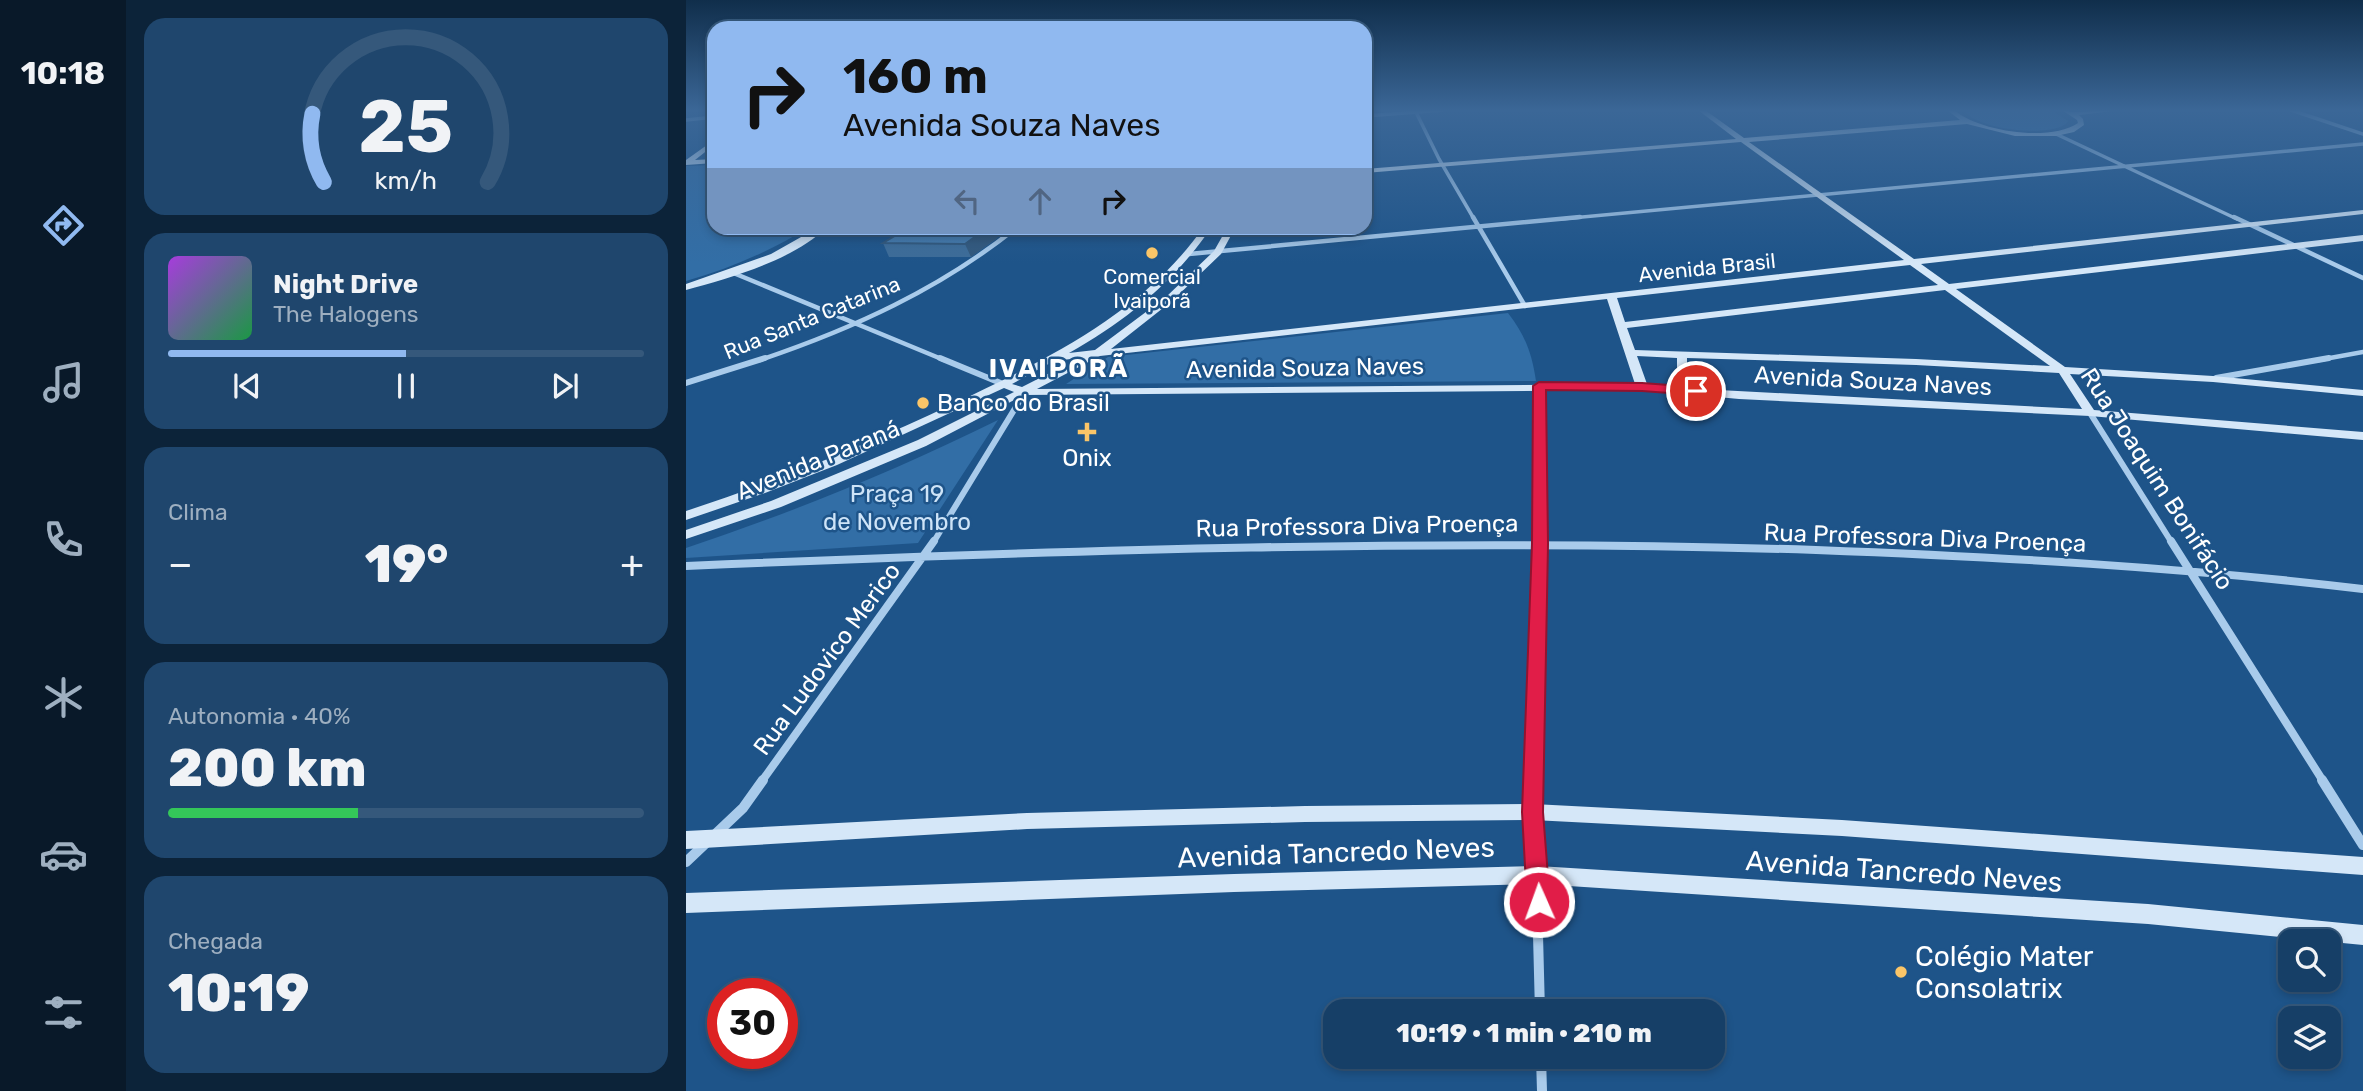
<!DOCTYPE html>
<html lang="pt">
<head>
<meta charset="utf-8">
<style>
	body { margin:0; font-family:Rubik,sans-serif; background:#1f466d; color:#f1f3f6; height:100vh; display:flex; flex-direction:column; font-size:26px; white-space:nowrap }
	* { box-sizing:border-box; margin:0 }
	p { font-size:23px; color:#9eafc0 }
	.icon { flex:none; width:38px; height:38px; fill:none; stroke:currentColor; stroke-width:2; stroke-linecap:round; stroke-linejoin:round }
	.map { position:relative; flex:1; overflow:hidden }
	.details { display:flex; flex-direction:column; gap:18px; padding:18px; background:#0c2339; width:560px }
	.details>* { flex:none }
	.top-card { position:absolute; left:21px; top:21px; width:665px; height:214px; border-radius:21px; box-shadow:0 4px 10px #0003,0 0 0 2px #35587b; background:#90b9f0; color:#111; overflow:hidden }
	.fabs { position:absolute; left:1592px; top:929px; display:grid; gap:14px }
	.fabs a { display:grid; place-items:center; width:63px; height:63px; border-radius:14px; background:#163f67; box-shadow:0 4px 10px #0003,0 0 0 2px #35587b; font-size:35px }
	.speed { position:absolute; left:21px; top:978px; display:flex; gap:14px; font-size:35px; font-weight:700; text-align:center }
	.speed>* { display:grid; place-content:center; width:91px; height:91px; border-radius:50%; background:#163f67; box-shadow:0 4px 10px #0003,0 0 0 2px #35587b; line-height:1 }
	.speed .limit { border:10px solid #d22; background:#fff; color:#111 }
	.pin { position:absolute; display:grid; place-items:center; width:60px; height:60px; color:#fff; margin:-30px; border:4px solid #fff; border-radius:50%; box-shadow:0 2px 7px #0007 }
	.me { position:absolute; width:77px; margin:-38px; rotate:358deg; stroke-linejoin:round; filter:drop-shadow(0 0 5px #0008) }
	.turn { display:flex; align-items:center; gap:24px; height:147px; padding:0 21px; font-size:32px }
	.turn .icon { width:91px; height:91px; stroke-width:2.5 }
	.turn b { display:block; font-size:49px; line-height:60px }
	.lanes { display:flex; align-items:center; height:66px; padding:0 21px; background:#0003; justify-content:center; gap:35px; direction:ltr }
	.lanes .off { opacity:.35 }
	.big { font-size:52px; font-weight:800; line-height:1.1 }
	.details .tile { flex:1; display:flex; flex-direction:column; justify-content:center; gap:10px; min-width:0; padding:0 24px; border-radius:21px; background:#1f466d }
	.details .dial { align-items:center; gap:0 }
	.dial svg { height:182px; overflow:visible; fill:none; stroke:#35587b; stroke-width:7; stroke-linecap:round; text-anchor:middle }
	.dial text { fill:#f1f3f6; stroke:none }
	.song { display:flex; align-items:center; gap:21px }
	.cover { width:84px; height:84px; border-radius:10px; background:linear-gradient(135deg,hsl(280 70% 55%),hsl(140 70% 35%)) }
	.played { height:7px; border-radius:4px; background:linear-gradient(90deg,#90b9f0 50%,#35587b 50%) }
	.keys { display:flex; justify-content:space-around; direction:ltr }
	.heat { display:flex; justify-content:space-between; align-items:center; font-size:38px; direction:ltr }
	.charge { height:10px; border-radius:5px; background:linear-gradient(90deg,#34c759 40%,#35587b 0) }
	.trip { position:absolute; left:637px; top:999px; width:402px; height:70px; border-radius:21px; background:#163f67; box-shadow:0 4px 10px #0003,0 0 0 2px #35587b; font-weight:800; line-height:70px; text-align:center }
	main { display:flex; flex:1; min-height:0 }
	.dock { display:flex; flex-direction:column; width:126px; justify-content:space-around; align-items:center; background:#091929; color:#9eafc0 }
	.dock .icon { width:49px; height:49px }
	.dock .selected { color:#90b9f0 }
	.dock b { font-size:32px; color:#f1f3f6 }
	.map>svg:first-child { display:block }
	.green { fill:#326ea6 }
	.lines { fill:none; stroke-linecap:round; stroke-linejoin:round }
	.street-far4 { stroke:#a9cbeb; stroke-width:3.5 }
	.street-far3 { stroke:#a9cbeb; stroke-width:4.5 }
	.street-far2 { stroke:#a9cbeb; stroke-width:6 }
	.street-far1 { stroke:#a9cbeb; stroke-width:8 }
	.street { stroke:#a9cbeb; stroke-width:10 }
	.secondary { fill:#d5e7f8; fill-rule:evenodd }
	.wall { fill:#3d6c98 }
	.shaded-wall { fill:#32587c }
	.building { fill:#477eb1; stroke:#32587c; stroke-width:2 }
	.route { fill:#e11d48; stroke:#92132f; stroke-width:2 }
	.poi-dot { fill:#fac568; stroke:#1e5489; stroke-width:2.5 }
	.labels { text-anchor:middle; stroke-width:5; stroke-linejoin:round; paint-order:stroke }
	.far-street-label { font-size:21px; fill:#fff; stroke:#1e5489 }
	.far-poi-label { font-size:21px; fill:#fff; stroke:#1e5489 }
	.street-label { font-size:24px; fill:#fff; stroke:#1e5489 }
	.poi-label { font-size:24px; fill:#fff; stroke:#1e5489; text-anchor:start }
	.park-label { font-size:24px; fill:#cee4f8; stroke:#1e5489 }
	.far-district-label { font-size:26px; font-weight:bold; letter-spacing:2px; fill:#fff; stroke:#1e5489 }
	.near-street-label { font-size:28px; fill:#fff; stroke:#1e5489 }
	.near-poi-label { font-size:28px; fill:#fff; stroke:#1e5489; text-anchor:start }
</style>
</head>
<body>
<main>
<nav class="dock">
<b>10:18</b>
<svg class="icon selected" aria-label="directions" viewBox="0 0 24 24"><path d="M12 3l9 9-9 9-9-9zM9 14v-3h6M13 9l2 2-2 2"/></svg>
<svg class="icon" aria-label="music" viewBox="0 0 24 24"><path d="M9 18V5l10-2v13"/><circle cx="6" cy="18" r="3"/><circle cx="16" cy="16" r="3"/></svg>
<svg class="icon" aria-label="phone" viewBox="0 0 24 24"><path d="M5 4h4l2 5-3 2q2 4 5 5l2-3 5 2v4C11 20 4 13 5 4z"/></svg>
<svg class="icon" aria-label="climate" viewBox="0 0 24 24"><path d="M12 3v18M4 7l16 10M4 17L20 7"/></svg>
<svg class="icon" aria-label="car" viewBox="0 0 24 24"><path d="M5 17H2v-5l4-1 3-4h7l3 4 3 1v5h-3M9 17h6M6 11h13"/><circle cx="7" cy="17" r="2"/><circle cx="17" cy="17" r="2"/></svg>
<svg class="icon" aria-label="filters" viewBox="0 0 24 24"><path d="M4 7h16M4 17h16"/><circle cx="9" cy="7" r="2"/><circle cx="15" cy="17" r="2"/></svg>
</nav>
<section class="details">
<div class="tile dial"><svg viewBox="0 0 100 80">
<path d="M14 69A42 42 0 1 1 86 69"/>
<path d="M14 69A42 42 0 0 1 9 39" stroke="#90b9f0"/>
<text x="50" y="56" font-size="32" font-weight="700">25</text>
<text x="50" y="72" font-size="11">km/h</text>
</svg></div>
<div class="tile">
<div class="song"><i class="cover"></i><div><b>Night Drive</b><p>The Halogens</p></div></div>
<div class="played"></div>
<div class="keys"><svg class="icon" aria-label="previous" viewBox="0 0 24 24"><path d="M18 5L8 12l10 7zM5 5v14"/></svg><svg class="icon" aria-label="pause" viewBox="0 0 24 24"><path d="M8 5v14M16 5v14"/></svg><svg class="icon" aria-label="next" viewBox="0 0 24 24"><path d="M6 5l10 7-10 7zM19 5v14"/></svg></div>
</div>
<div class="tile"><p>Clima</p>
<div class="heat"><a>−</a><b class="big">19°</b><a>+</a></div>
</div>
<div class="tile"><p>Autonomia · 40%</p><b class="big">200 km</b><div class="charge"></div></div>
<div class="tile"><p>Chegada</p><b class="big">10:19</b></div>
</section>
<div class="map">
<svg width="1677" height="1091" viewBox="0 0 1677 1091">
	<rect width="100%" height="100%" fill="#1e5489"/>
	<path class="green" d="M 1278,110 L 1365,110 L 1382,121 C 1370,140 1287,129 1278,110 Z
		M 28,165 L 28,228 L 122,228 C 84,251 43,269 0,281 L 0,166 Z
		M 822,313 C 839,335 846,353 850,381 L 380,384 L 422,357 Z
		M 312,420 L 232,543 L 0,558 L 0,548 C 108,512 211,470 312,420 Z"/>
	<g class="lines">
		<path class="street-far4" d="M 729,110 L 753,159 L 788,219
			M 1605,110 L 1677,134
			M 679,116 L 758,110
			M 0,120 L 28,117
			M 1370,134 L 1551,219
			M 875,219 L 1677,144"/>
		<path class="street-far3" d="M 787,217 L 839,306
			M 1548,217 L 1677,278
			M 503,254 L 894,217
			M 45,272 L 258,360
			M 74,360 C 166,329 254,289 330,228
			M 1633,360 L 1677,352"/>
		<path class="street-far2" d="M 254,358 L 317,384
			M 1530,378 L 1643,358
			M 0,383 L 79,358
			M 853,386 L 854,543
			M 1404,413 L 1486,543
			M 247,543 L 339,392"/>
		<path class="street-far1" d="M 1485,541 L 1637,781
			M 0,566 C 377,550 753,538 1130,550 C 1314,557 1494,567 1677,589
			M 76,781 L 248,541
			M 848,781 L 854,541"/>
		<path class="street" d="M 848,780 L 854,1012
			M 1636,780 L 1677,845
			M 0,862 L 57,808 L 77,780
			M 855,1057 L 856,1091"/>
		<path class="secondary" d="M 1012,110 L 1019,110 L 1058,138 L 1274,120 L 1261,110 L 1268,110 C 1294,132 1364,142 1392,123 L 1391,120 L 1376,110 L 1387,112 L 1435,110 L 1393,115 L 1397,119 L 1398,125 L 1388,132 L 1370,136 L 1329,136 L 1281,124 L 1063,142 L 1228,259 L 1677,210 L 1677,214 L 1235,264 L 1263,284 L 1677,235 L 1677,241 L 1270,289 L 1379,367 L 1527,376 L 1677,390 L 1677,396 L 1527,382 L 1384,374 L 1408,410 L 1677,432 L 1677,440 L 1404,416 L 1053,399 L 956,390 L 338,395 L 240,446 L 95,507 L 0,539 L 0,530 L 85,501 L 232,440 L 328,392 L 318,388 L 151,465 L 79,493 L 0,520 L 0,511 C 91,481 180,445 267,404 C 360,360 457,313 517,228 L 525,228 C 488,282 440,321 383,353 L 409,350 L 480,297 L 528,251 L 541,228 L 549,228 L 535,254 L 486,301 L 425,349 L 1218,260 L 1055,142 L 679,173 L 679,169 L 1050,139 ZM 1224,265 L 1252,285 L 939,322 L 931,298 ZM 1259,290 L 1364,366 L 1230,359 L 949,350 L 941,328 ZM 921,299 L 949,384 L 351,389 L 414,356 ZM 951,356 L 991,358 L 991,375 L 1001,388 L 961,384 ZM 393,358 L 336,387 L 326,384 L 368,361 ZM 1001,358 L 1230,365 L 1373,373 L 1396,409 L 1014,389 L 1001,374 Z
			M 28,140 L 28,145 L 9,160 L 28,159 L 28,163 L 0,165 L 0,160 Z
			M 131,228 L 140,228 C 107,260 44,278 0,290 L 0,284 L 85,254 Z
			M 847,804 L 1156,820 L 1677,857 L 1677,875 L 1156,836 L 847,820 L 619,822 L 341,829 L 0,849 L 0,831 L 341,813 L 619,806 Z
			M 852,866 L 1462,904 L 1677,925 L 1677,945 L 1462,924 L 852,884 L 548,892 L 0,913 L 0,893 L 548,874 Z"/>
	</g>
	<path class="wall" d="M 222,228 L 319,228 L 310,239 L 285,257 L 203,257 L 197,243 Z"/>
	<path class="shaded-wall" d="M 301,228 L 319,228 L 310,239 L 285,257 L 279,244 Z"/>
	<path class="building" d="M 222,228 L 301,228 L 279,244 L 197,243 Z"/>
	<linearGradient id="sky" x2="0" y2="1"><stop stop-color="#102e4b"/><stop offset="0.42" stop-color="#3b6797"/><stop offset="1" stop-color="#3b6797" stop-opacity="0"/></linearGradient>
	<rect width="1677" height="263" fill="url(#sky)"/>
	<path class="route" d="M 853,382 L 956,383 L 1010,387 L 1016,391 L 1010,395 L 956,391 L 860,390 L 862,544 L 857,812 L 864,902 L 861,910 L 853,913 L 844,910 L 841,902 L 836,812 L 846,544 L 847,386 Z"/>
	<g class="poi-dot">
		<circle cx="466" cy="253" r="7"/>
		<circle cx="237" cy="403" r="7"/>
		<path d="M397.5 421.5h7v7h7v7h-7v7h-7v-7h-7v-7h7z"/>
		<circle cx="1215" cy="972" r="7"/>
	</g>
	<g class="labels">
		<g class="far-street-label">
			<text transform="translate(1021 268) rotate(-6)" y="7">Avenida Brasil</text>
			<text transform="translate(126 318) rotate(-22)" y="7">Rua Santa Catarina</text>
		</g>
		<g class="far-poi-label">
			<text x="466" y="284">Comercial<tspan x="466" dy="24">Ivaiporã</tspan></text>
		</g>
		<g class="street-label">
			<text transform="translate(619 368) rotate(-1)" y="8">Avenida Souza Naves</text>
			<text transform="translate(1187 381) rotate(3)" y="8">Avenida Souza Naves</text>
			<text transform="translate(132 460) rotate(-22)" y="8">Avenida Paraná</text>
			<text transform="translate(1471 479) rotate(57)" y="8">Rua Joaquim Bonifácio</text>
			<text transform="translate(671 526) rotate(-1)" y="8">Rua Professora Diva Proença</text>
			<text transform="translate(1239 538) rotate(2)" y="8">Rua Professora Diva Proença</text>
			<text transform="translate(141 659) rotate(-54)" y="8">Rua Ludovico Merico</text>
		</g>
		<g class="poi-label">
			<text x="251" y="411">Banco do Brasil</text>
			<text x="401" y="466" text-anchor="middle">Onix</text>
		</g>
		<g class="park-label">
			<text x="211" y="502">Praça 19<tspan x="211" dy="28">de Novembro</tspan></text>
		</g>
		<g class="far-district-label">
			<text x="373" y="377">IVAIPORÃ</text>
		</g>
		<g class="near-street-label">
			<text transform="translate(650 852) rotate(-2)" y="10">Avenida Tancredo Neves</text>
			<text transform="translate(1218 871) rotate(4)" y="10">Avenida Tancredo Neves</text>
		</g>
		<g class="near-poi-label">
			<text x="1229" y="966">Colégio Mater<tspan x="1229" dy="32">Consolatrix</tspan></text>
		</g>
	</g>
</svg>
<div class="fabs">
<a><svg class="icon" aria-label="search" viewBox="0 0 24 24"><circle cx="10" cy="10" r="6"/><path d="M15 15l6 6"/></svg></a>
<a><svg class="icon" aria-label="layers" viewBox="0 0 24 24"><path d="M12 4l9 5-9 5-9-5zM3 14l9 5 9-5"/></svg></a>
</div>
<div class="speed"><div class="limit">30</div></div>
<div class="pin" style="left:1010px;top:391px;background:#d93025"><svg class="icon" aria-label="arrive" viewBox="0 0 24 24"><path d="M6 21V4h12l-3 4 3 4H6"/></svg></div>
<svg class="me" style="left:853px;top:902px" viewBox="-20 -20 40 40"><circle r="17" fill="#e11d48" stroke="#fff" stroke-width="3"/><path d="M0-11L8 9 0 5-8 9z" fill="#fff"/></svg>
<div class="trip">10:19 · 1 min · 210 m</div>
<div class="top-card">
<div class="turn"><svg class="icon" aria-label="right" viewBox="0 0 24 24"><path d="M7 20v-9h11M14 6l5 5-5 5"/></svg><div><b>160 m</b>Avenida Souza Naves</div></div>
<div class="lanes"><svg class="icon off" aria-label="left" viewBox="0 0 24 24"><path d="M17 20v-9H6M10 6l-5 5 5 5"/></svg><svg class="icon off" aria-label="ahead" viewBox="0 0 24 24"><path d="M12 20V5M6 11l6-6 6 6"/></svg><svg class="icon" aria-label="right" viewBox="0 0 24 24"><path d="M7 20v-9h11M14 6l5 5-5 5"/></svg></div>
</div>
</div>
</main>
</body>
</html>
